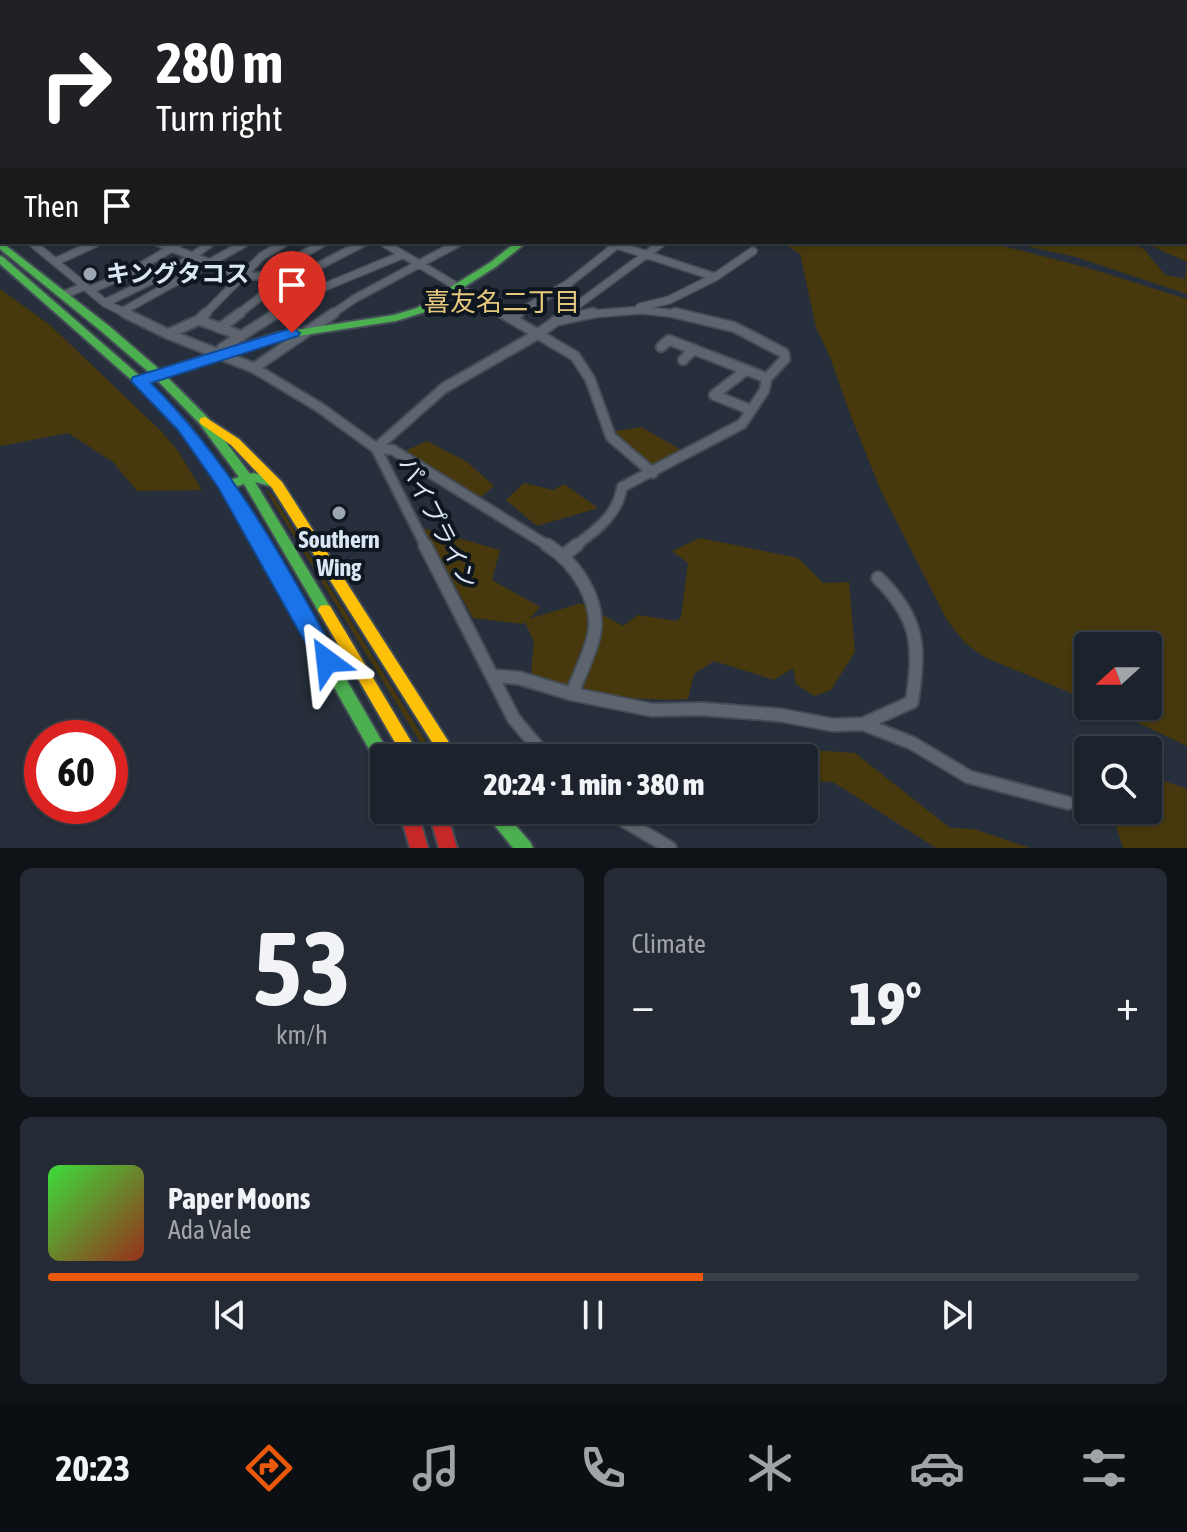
<!DOCTYPE html>
<html lang="en">
<head>
<meta charset="utf-8">
<style>
	body { margin:0; font-family:"Asap Condensed","Noto Sans JP",sans-serif; background:#252b34; color:#f1f3f6; height:100vh; display:flex; flex-direction:column; font-size:30px; white-space:nowrap }
	* { box-sizing:border-box; margin:0 }
	p { font-size:26px; color:#a0a4a9 }
	.icon { flex:none; width:44px; height:44px; fill:none; stroke:currentColor; stroke-width:2; stroke-linecap:round; stroke-linejoin:round }
	.map { position:relative; height:848px; overflow:hidden }
	.sheet { display:flex; flex-direction:column; gap:20px; padding:20px; background:#0f1318; flex:1 }
	.sheet>* { flex:none }
	.guide { position:absolute; left:0px; top:0px; width:1188px; height:244px; box-shadow:0 2px 6px #0004,0 0 0 2px #3a4048; background:#202124; color:#fff; overflow:hidden }
	.needle { width:52px; rotate:249deg }
	.controls { position:absolute; left:1074px; top:632px; display:grid; gap:16px }
	.controls a { display:grid; place-items:center; width:88px; height:88px; border-radius:8px; background:#1c232c; box-shadow:0 2px 6px #0004,0 0 0 2px #3a4048; font-size:40px }
	.speed { position:absolute; left:24px; top:720px; display:flex; gap:16px; font-size:40px; font-weight:700; text-align:center }
	.speed>* { display:grid; place-content:center; width:104px; height:104px; border-radius:50%; background:#1c232c; box-shadow:0 2px 6px #0004,0 0 0 2px #3a4048; line-height:1 }
	.speed .limit { border:12px solid #d22; background:#fff; color:#111 }
	.pin { position:absolute; display:grid; place-items:center; width:68px; height:68px; color:#fff; margin:-82px -34px; border-radius:50% 50% 50% 0; rotate:-45deg; box-shadow:0 0 8px #0007 }
	.pin .icon { rotate:45deg }
	.me { position:absolute; width:88px; margin:-44px; rotate:330deg; stroke-linejoin:round; filter:drop-shadow(0 0 6px #0008) }
	.turn { display:flex; align-items:center; gap:28px; height:168px; padding:0 24px; font-size:36px }
	.turn .icon { width:104px; height:104px; stroke-width:2.5 }
	.turn b { display:block; font-size:56px; line-height:68px }
	.then { display:flex; align-items:center; height:76px; padding:0 24px; background:#0003; gap:16px; font-size:30px }
	.big { font-size:60px; font-weight:800; line-height:1.1 }
	.sheet .card { flex:1; display:flex; flex-direction:column; justify-content:center; gap:12px; min-width:0; padding:0 28px; border-radius:12px; background:#252b34 }
	.sheet .dial { align-items:center; gap:0 }
	.dial b { font-size:104px; line-height:1 }
	.song { display:flex; align-items:center; gap:24px }
	.cover { width:96px; height:96px; border-radius:12px; background:linear-gradient(135deg,hsl(120 70% 55%),hsl(10 70% 35%)) }
	.played { height:8px; border-radius:4px; background:linear-gradient(90deg,#ea580c 60%,#3a4048 60%) }
	.keys { display:flex; justify-content:space-around; direction:ltr }
	.heat { display:flex; justify-content:space-between; align-items:center; font-size:44px; direction:ltr }
	.sheet .tiles { flex:1; display:grid; gap:20px; grid-template-columns:1fr 1fr }
	.card:last-child { grid-column:span 2 }
	.trip { position:absolute; left:370px; top:744px; width:448px; height:80px; border-radius:8px; background:#1c232c; box-shadow:0 2px 6px #0004,0 0 0 2px #3a4048; font-weight:800; line-height:80px; text-align:center }
	.dock { display:flex; height:128px; justify-content:space-around; align-items:center; background:#0b0e12; color:#a0a4a9 }
	.dock .icon { width:56px; height:56px }
	.dock .on { color:#ea580c }
	.dock b { font-size:36px; color:#f1f3f6 }
	.map>svg:first-child { display:block }
	.green { fill:#47390d }
	.lines { fill:none; stroke-linecap:round; stroke-linejoin:round }
	.taxiway { fill:#444c57; fill-rule:evenodd }
	.runway { fill:#444c57; fill-rule:evenodd }
	.street-far3-casing { stroke:#444d57; stroke-width:7 }
	.street-far2-casing { stroke:#444d57; stroke-width:10 }
	.street-far1-casing { stroke:#444d57; stroke-width:13 }
	.street-casing { stroke:#444d57; stroke-width:16 }
	.fast-casing { stroke:#444d57; stroke-width:4 }
	.slow-casing { stroke:#444d57; stroke-width:4 }
	.jam-casing { stroke:#444d57; stroke-width:4 }
	.street-far3 { stroke:#5e656f; stroke-width:5 }
	.street-far2 { stroke:#5e656f; stroke-width:7 }
	.street-far1 { stroke:#5e656f; stroke-width:9 }
	.street { stroke:#5e656f; stroke-width:12 }
	.fast { fill:#4caf50; fill-rule:evenodd }
	.slow { fill:#ffc107; fill-rule:evenodd }
	.jam { fill:#c62828; fill-rule:evenodd }
	.route { fill:#1a73e8; stroke:#114b97; stroke-width:2 }
	.poi-dot { fill:#9ca6b3; stroke:#0e1620; stroke-width:3 }
	.labels { text-anchor:middle; stroke-width:8; stroke-linejoin:round; paint-order:stroke }
	.poi-label { font-size:24px; font-weight:bold; fill:#dbe6f4; stroke:#0e1620; text-anchor:start }
	.street-label { font-size:24px; fill:#dbe6f4; stroke:#0e1620 }
	.neighbourhood-label { font-size:26px; fill:#e7c97e; stroke:#0e1620 }
</style>
</head>
<body>
<div class="map">
<svg width="1187" height="848" viewBox="0 0 1187 848">
	<rect width="100%" height="100%" fill="#262f3b"/>
	<path class="green" d="M 1186,231 L 1187,233 L 1187,294 L 1076,257 L 1008,242 L 1129,242 L 1143,248 L 1165,275 L 1185,279 L 1187,262 L 1143,242 L 1186,242 Z
		M 782,242 L 988,242 L 1088,268 L 1187,299 L 1187,746 L 1103,706 L 1148,706 L 1148,646 L 1088,646 L 1088,700 L 986,658 L 965,643 L 947,620 L 881,491 L 849,411 L 830,357 L 816,327 L 800,254 Z
		M 0,289 L 50,325 L 162,432 L 178,451 L 202,490 L 137,491 L 113,462 L 68,433 L 0,446 Z
		M 641,427 L 683,451 L 653,470 L 614,436 L 616,431 Z
		M 427,441 L 467,462 L 494,486 L 481,497 L 405,451 Z
		M 524,483 L 553,490 L 564,484 L 598,508 L 537,526 L 506,500 Z
		M 265,489 L 273,496 L 436,758 L 430,758 Z
		M 423,528 L 500,550 L 492,580 L 540,607 L 529,619 L 581,603 L 623,626 L 638,615 L 677,621 L 681,617 L 688,563 L 672,551 L 700,538 L 798,558 L 823,583 L 849,582 L 855,652 L 831,690 L 814,696 L 796,684 L 793,668 L 774,680 L 714,661 L 694,674 L 688,699 C 633,702 583,693 531,674 L 534,642 L 525,622 L 522,624 L 473,618 Z
		M 752,746 L 855,753 L 950,828 L 974,829 L 1030,848 L 936,848 L 833,782 L 804,781 L 804,758 L 701,757 Z
		M 1148,775 L 1187,789 L 1187,848 L 1123,848 L 1111,810 L 1148,810 Z"/>
	<g class="lines">
		<path class="taxiway" d="M 1102,0 L 1128,0 L 1130,2 L 1104,2 Z
			M 1186,9 L 1187,9 L 1187,20 L 1186,20 Z"/>
		<path class="runway" d="M 755,0 L 804,0 L 806,2 L 757,2 Z
			M 1186,65 L 1187,65 L 1187,93 L 1186,93 Z"/>
		<g class="street-far3-casing">
			<path id="street-far3" d="M 67,0 L 71,2
				M 128,0 L 132,2
				M 22,2 L 30,0"/>
		</g>
		<g class="street-far2-casing">
			<path id="street-far2" d="M 31,242 L 105,303 L 129,315
				M 157,242 L 242,276 L 299,276 L 365,242
				M 382,242 L 505,315
				M 608,242 L 715,277 L 753,251
				M 57,261 L 98,242
				M 90,290 L 131,272 L 182,242
				M 63,295 L 85,286
				M 105,303 L 173,270 L 212,242
				M 640,307 L 669,300 L 715,277
				M 123,311 L 247,242
				M 204,315 L 262,256 L 286,242
				M 237,315 L 263,295 L 292,261 L 324,242
				M 274,315 L 305,295 L 402,255
				M 331,315 L 354,299 L 460,242
				M 515,315 L 569,283 L 618,244
				M 564,315 L 663,242
				M 579,315 L 642,310 L 686,315"/>
		</g>
		<g class="street-far1-casing">
			<path id="street-far1" d="M 125,313 L 168,334 L 254,368 L 319,407 L 376,448 L 426,547
				M 502,313 L 575,356 L 590,379 L 611,437 L 653,473
				M 510,318 L 519,313
				M 199,320 L 242,336
				M 555,321 L 593,313
				M 220,328 L 240,313
				M 168,334 L 199,320 L 206,313
				M 661,347 L 669,340 L 767,378
				M 220,354 L 222,348 L 277,313
				M 683,360 L 694,349
				M 254,368 L 334,313
				M 745,371 L 714,395 L 751,410
				M 376,448 L 393,450 L 550,547
				M 376,448 L 444,388 L 538,334 L 567,313
				M 574,547 C 596,530 618,515 622,487 L 742,424 L 764,391 L 767,378 L 785,359 L 784,353 L 734,327 L 675,313"/>
		</g>
		<g class="street-casing">
			<path id="street" d="M 425,545 L 514,719 L 547,758
				M 547,545 C 575,562 601,600 594,635 C 590,654 579,675 572,694
				M 564,555 L 577,545
				M 494,676 L 519,678 L 572,694 L 652,710 L 702,709 L 780,715 L 833,725 L 863,724 L 912,743 L 969,777 L 1068,803
				M 863,724 L 912,702 C 920,647 920,619 878,578
				M 606,810 L 670,848"/>
		</g>
		<g class="fast-casing">
			<path id="fast" d="M 0,38 L 2,38 L 2,42 L 0,42 Z
				M 0,241 L 109,326 L 160,370 L 277,333 L 394,315 L 417,308 L 491,262 L 516,242 L 527,242 L 497,266 L 425,312 L 396,321 L 279,339 L 166,376 L 207,417 L 250,474 L 254,473 L 279,480 L 280,483 L 274,487 L 255,482 L 332,610 L 330,614 L 325,615 L 320,614 L 244,484 L 235,487 L 390,755 L 391,758 L 384,758 L 384,767 L 378,765 L 221,487 L 180,430 L 135,383 L 0,264 L 0,256 L 3,257 L 141,377 L 151,374 L 101,331 L 0,249 ZM 156,379 L 199,423 L 239,477 L 230,480 L 188,424 L 147,382 Z
				M 482,810 L 502,810 L 530,842 L 533,848 L 513,848 Z"/>
		</g>
		<g class="slow-casing">
			<path id="slow" d="M 205,417 L 239,439 L 282,482 L 459,758 L 442,758 L 272,488 L 231,445 L 201,424 L 199,421 L 201,418 Z
				M 325,605 L 330,606 L 421,758 L 404,758 L 318,610 L 320,606 Z"/>
		</g>
		<g class="jam-casing">
			<path id="jam" d="M 399,810 L 417,810 L 428,848 L 410,848 Z
				M 428,810 L 446,810 L 457,848 L 439,848 Z"/>
		</g>
		<use href="#street-far3" class="street-far3"/>
		<use href="#street-far2" class="street-far2"/>
		<use href="#street-far1" class="street-far1"/>
		<use href="#street" class="street"/>
		<use href="#fast" class="fast"/>
		<use href="#slow" class="slow"/>
		<use href="#jam" class="jam"/>
	</g>
	<path class="route" d="M 292,328 L 300,333 L 298,336 L 151,383 C 230,462 286,562 339,661 L 336,667 L 327,669 L 319,667 L 218,487 L 178,430 L 131,381 L 133,377 Z"/>
	<g class="poi-dot">
		<circle cx="90" cy="274" r="8"/>
		<circle cx="339" cy="513" r="8"/>
	</g>
	<g class="labels">
		<g class="poi-label">
			<text x="106" y="282">キングタコス</text>
			<text x="339" y="548" text-anchor="middle">Southern<tspan x="339" dy="28">Wing</tspan></text>
		</g>
		<g class="street-label">
			<text transform="translate(438 523) rotate(63)" y="8">パイプライン</text>
		</g>
		<g class="neighbourhood-label">
			<text x="502" y="311">喜友名二丁目</text>
		</g>
	</g>
</svg>
<div class="controls">
<a><svg class="needle" viewBox="-14 -14 28 28"><path d="M0-13l5 13h-10z" fill="#e53935"/><path d="M0 13l5-13h-10z" fill="#a0a4a9"/></svg></a>
<a><svg class="icon" aria-label="search" viewBox="0 0 24 24"><circle cx="10" cy="10" r="6"/><path d="M15 15l6 6"/></svg></a>
</div>
<div class="speed"><div class="limit">60</div></div>
<div class="pin" style="left:292px;top:333px;background:#d93025"><svg class="icon" aria-label="arrive" viewBox="0 0 24 24"><path d="M6 21V4h12l-3 4 3 4H6"/></svg></div>
<svg class="me" style="left:327px;top:661px" viewBox="-20 -20 40 40"><path d="M0-17L14 15 0 8-14 15z" fill="#1a73e8" stroke="#fff" stroke-width="4"/></svg>
<div class="trip">20:24 · 1 min · 380 m</div>
<div class="guide">
<div class="turn"><svg class="icon" aria-label="right" viewBox="0 0 24 24"><path d="M7 20v-9h11M14 6l5 5-5 5"/></svg><div><b>280 m</b>Turn right</div></div>
<div class="then">Then<svg class="icon" aria-label="arrive" viewBox="0 0 24 24"><path d="M6 21V4h12l-3 4 3 4H6"/></svg></div>
</div>
</div>
<section class="sheet">
<div class="tiles">
<div class="card dial"><b>53</b><p>km/h</p></div>
<div class="card"><p>Climate</p>
<div class="heat"><a>−</a><b class="big">19°</b><a>+</a></div>
</div>
<div class="card">
<div class="song"><i class="cover"></i><div><b>Paper Moons</b><p>Ada Vale</p></div></div>
<div class="played"></div>
<div class="keys"><svg class="icon" aria-label="previous" viewBox="0 0 24 24"><path d="M18 5L8 12l10 7zM5 5v14"/></svg><svg class="icon" aria-label="pause" viewBox="0 0 24 24"><path d="M8 5v14M16 5v14"/></svg><svg class="icon" aria-label="next" viewBox="0 0 24 24"><path d="M6 5l10 7-10 7zM19 5v14"/></svg></div>
</div>
</div>
</section>
<nav class="dock">
<b>20:23</b>
<svg class="icon on" aria-label="directions" viewBox="0 0 24 24"><path d="M12 3l9 9-9 9-9-9zM9 14v-3h6M13 9l2 2-2 2"/></svg>
<svg class="icon" aria-label="music" viewBox="0 0 24 24"><path d="M9 18V5l10-2v13"/><circle cx="6" cy="18" r="3"/><circle cx="16" cy="16" r="3"/></svg>
<svg class="icon" aria-label="phone" viewBox="0 0 24 24"><path d="M5 4h4l2 5-3 2q2 4 5 5l2-3 5 2v4C11 20 4 13 5 4z"/></svg>
<svg class="icon" aria-label="climate" viewBox="0 0 24 24"><path d="M12 3v18M4 7l16 10M4 17L20 7"/></svg>
<svg class="icon" aria-label="car" viewBox="0 0 24 24"><path d="M5 17H2v-5l4-1 3-4h7l3 4 3 1v5h-3M9 17h6M6 11h13"/><circle cx="7" cy="17" r="2"/><circle cx="17" cy="17" r="2"/></svg>
<svg class="icon" aria-label="filters" viewBox="0 0 24 24"><path d="M4 7h16M4 17h16"/><circle cx="9" cy="7" r="2"/><circle cx="15" cy="17" r="2"/></svg>
</nav>
</body>
</html>
